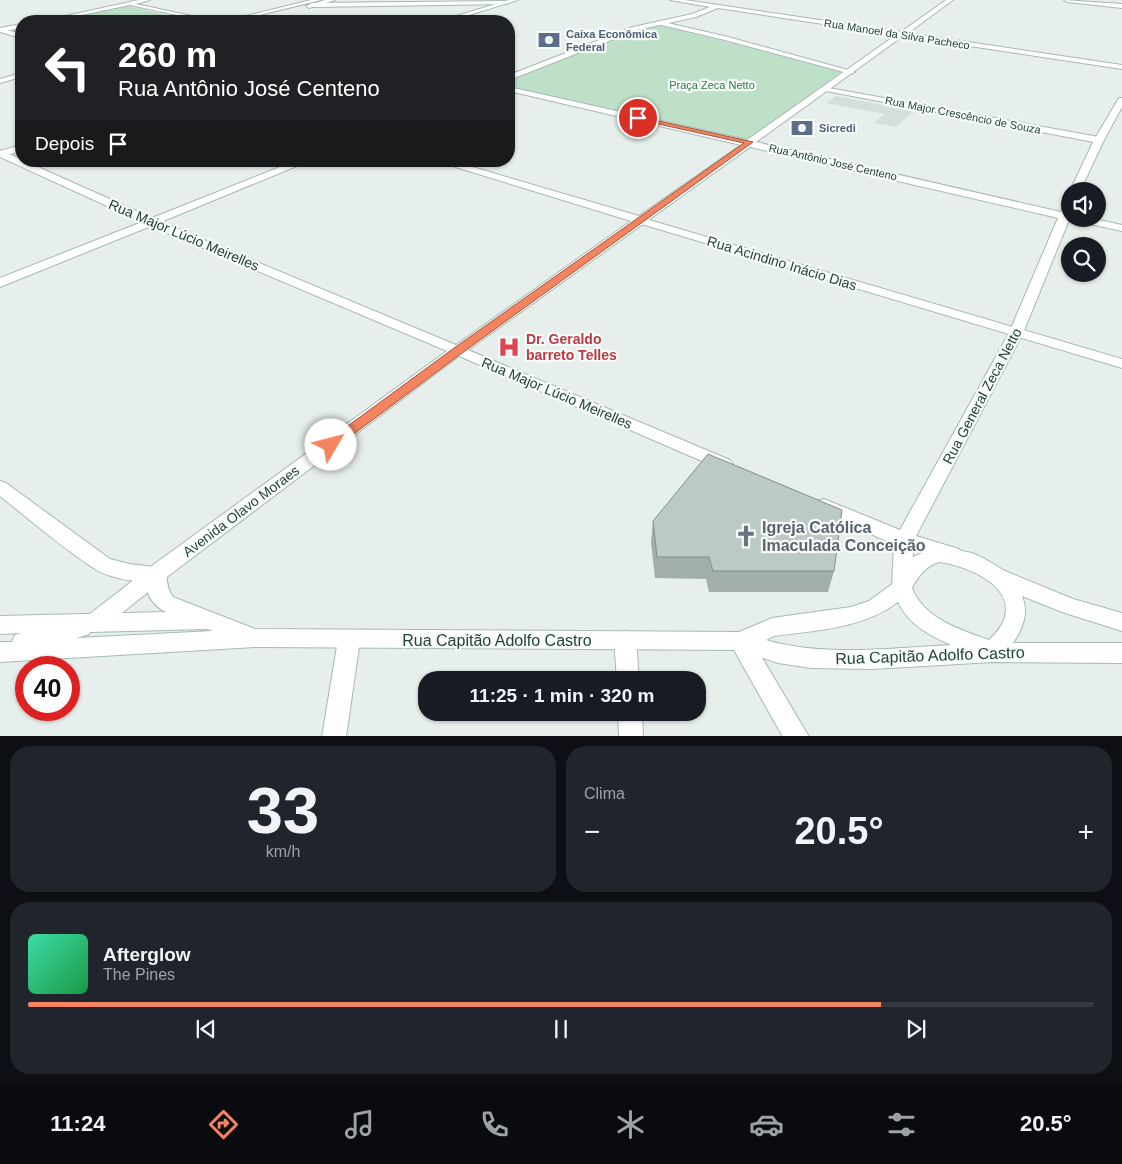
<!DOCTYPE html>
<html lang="pt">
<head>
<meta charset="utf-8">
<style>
	body { margin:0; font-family:Helvetica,sans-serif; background:#20242c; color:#f1f3f6; height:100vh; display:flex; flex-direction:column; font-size:19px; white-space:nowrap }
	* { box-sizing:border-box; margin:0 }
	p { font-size:16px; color:#9ea1a6 }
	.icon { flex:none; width:28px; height:28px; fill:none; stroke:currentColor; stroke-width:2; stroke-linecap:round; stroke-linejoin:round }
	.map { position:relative; height:736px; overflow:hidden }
	.side { display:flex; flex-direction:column; gap:10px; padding:10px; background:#0d0f14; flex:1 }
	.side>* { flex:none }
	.guide { position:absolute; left:15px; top:15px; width:500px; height:152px; border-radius:20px; box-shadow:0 1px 4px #0004; background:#202124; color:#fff; overflow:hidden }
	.controls { position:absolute; left:1061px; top:182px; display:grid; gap:10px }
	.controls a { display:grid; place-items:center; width:45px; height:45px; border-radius:50%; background:#171b24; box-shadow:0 1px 4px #0004; font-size:25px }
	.speed { position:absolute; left:15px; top:656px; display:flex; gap:10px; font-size:25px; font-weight:700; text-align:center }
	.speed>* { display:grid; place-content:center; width:65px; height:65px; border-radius:50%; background:#171b24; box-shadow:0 1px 4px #0004; line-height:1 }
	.speed .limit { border:8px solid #d22; background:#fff; color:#111 }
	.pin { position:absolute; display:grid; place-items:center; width:42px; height:42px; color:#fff; margin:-21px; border:2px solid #fff; border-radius:50%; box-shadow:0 1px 5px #0007 }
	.me { position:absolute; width:55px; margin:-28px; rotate:53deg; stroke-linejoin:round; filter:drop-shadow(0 0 4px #0008) }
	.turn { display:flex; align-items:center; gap:18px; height:105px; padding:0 20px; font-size:22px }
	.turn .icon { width:65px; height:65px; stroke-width:2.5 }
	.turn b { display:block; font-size:35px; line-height:42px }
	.then { display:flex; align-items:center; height:48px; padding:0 20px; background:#0003; gap:10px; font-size:19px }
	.big { font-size:38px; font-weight:700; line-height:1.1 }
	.side .tile { flex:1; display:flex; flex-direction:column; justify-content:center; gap:8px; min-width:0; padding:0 18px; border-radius:20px; background:#20242c }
	.side .dial { align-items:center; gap:0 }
	.dial b { font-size:65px; line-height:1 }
	.song { display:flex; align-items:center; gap:15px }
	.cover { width:60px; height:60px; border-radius:8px; background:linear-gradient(135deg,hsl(160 70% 55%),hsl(140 70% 35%)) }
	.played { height:5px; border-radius:2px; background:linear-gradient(90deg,#f4845f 80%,#363941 80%) }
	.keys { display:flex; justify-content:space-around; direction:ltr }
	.heat { display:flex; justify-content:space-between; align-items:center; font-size:28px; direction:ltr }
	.side .tiles { flex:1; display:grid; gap:10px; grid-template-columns:1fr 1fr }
	.tile:last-child { grid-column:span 2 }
	.trip { position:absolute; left:418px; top:671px; width:288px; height:50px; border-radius:20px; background:#171b24; box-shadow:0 1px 4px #0004; font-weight:700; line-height:50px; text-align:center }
	.tabs { display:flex; height:80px; justify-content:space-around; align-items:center; background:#090b0e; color:#9ea1a6 }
	.tabs .icon { width:35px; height:35px }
	.tabs .active { color:#f4845f }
	.tabs b { font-size:22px; color:#f1f3f6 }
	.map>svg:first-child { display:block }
	.built { fill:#d4dfda }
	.green { fill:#bfe0c8 }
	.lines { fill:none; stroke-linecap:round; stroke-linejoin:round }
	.minor-casing { stroke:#a8b8b2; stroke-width:2 }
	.tertiary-casing { stroke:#a8b8b2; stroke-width:2 }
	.secondary-casing { stroke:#a4bbb3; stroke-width:2 }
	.minor { fill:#fff; fill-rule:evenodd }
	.tertiary { fill:#fff; fill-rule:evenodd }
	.secondary { fill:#fff; fill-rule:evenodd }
	.wall { fill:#a1aea9 }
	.building { fill:#bbcac4; stroke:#838d89 }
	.route { fill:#f4845f; stroke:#9f563e }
	.labels { text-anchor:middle; stroke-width:4.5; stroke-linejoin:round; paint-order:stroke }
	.far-service-label { font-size:11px; font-weight:bold; fill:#4e5e75; stroke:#f7fbf9; text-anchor:start }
	.far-street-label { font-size:11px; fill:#24423a; stroke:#f7fbf9 }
	.far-park-label { font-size:11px; fill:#2d7a4b; stroke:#f7fbf9 }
	.street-label { font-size:14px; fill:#24423a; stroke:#f7fbf9 }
	.health-label { font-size:14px; font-weight:bold; fill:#be3a42; stroke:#f7fbf9; text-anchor:start }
	.near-worship-label { font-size:16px; font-weight:bold; fill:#5b616d; stroke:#f7fbf9; text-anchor:start }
	.near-street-label { font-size:16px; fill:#24423a; stroke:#f7fbf9 }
</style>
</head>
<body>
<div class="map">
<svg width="1122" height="737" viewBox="0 0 1122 737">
	<rect width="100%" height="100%" fill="#e6efeb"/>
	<path class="built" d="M 836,96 L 914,111 L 896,127 L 874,123 L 884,114 L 826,103 Z"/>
	<path class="green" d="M 128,6 L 192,21 L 53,21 Z
		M 658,25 L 844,70 L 749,141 L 509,87 L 509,80 L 639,29 Z"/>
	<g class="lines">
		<g class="minor-casing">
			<path id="minor" d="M 139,0 L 150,0 L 136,4 L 215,21 L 204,21 L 130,5 L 53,21 L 42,21 Z
				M 505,1 L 507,4 L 312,7 L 309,5 L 312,3 Z
				M 659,21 L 728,37 L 855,72 L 851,74 L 725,40 L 657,24 L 656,23 Z
				M 21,24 L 21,28 L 0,32 L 0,28 Z
				M 823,87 L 1099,137 L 1104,140 L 1099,143 L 826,91 L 822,89 Z
				M 639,217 L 1122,359 L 1122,368 L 635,222 L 633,220 L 635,218 Z
				M 0,481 L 6,483 L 110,559 L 129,564 L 163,568 L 166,574 L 163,580 C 147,585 110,579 95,569 C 64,549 30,520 0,496 Z
				M 349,631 L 357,633 L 360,640 L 346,737 L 322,737 L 338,640 L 341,633 Z
				M 625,631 L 633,633 L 636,640 L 639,680 L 617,680 L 614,640 L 617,633 Z
				M 618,712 L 642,712 L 643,737 L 619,737 Z"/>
		</g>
		<g class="tertiary-casing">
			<path id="tertiary" d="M 311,0 L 321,0 L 235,21 L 225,21 Z
				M 325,0 L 335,0 L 309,8 L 306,6 Z
				M 670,0 L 685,0 L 901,32 L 946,0 L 953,0 L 908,33 L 1122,65 L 1122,69 L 903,36 L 756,142 L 1061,212 L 1066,201 L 1070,200 L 1070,219 L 1074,219 L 1069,220 L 1023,333 L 916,536 L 959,549 L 962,554 L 959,559 L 952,562 L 913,550 L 912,587 L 909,593 L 902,595 L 895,593 L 892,587 L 894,544 L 817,511 L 815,506 L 817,501 L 824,499 L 900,530 L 1009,333 L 1058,218 L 750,147 L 468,350 L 730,460 L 733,464 L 730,468 L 724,470 L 718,468 L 459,356 L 163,580 L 102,629 L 94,632 L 86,629 L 83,623 L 86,617 L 149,568 L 447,351 L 151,226 L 0,287 L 0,278 L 142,222 L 0,157 L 0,150 L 152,218 L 295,161 L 309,161 L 161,222 L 456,345 L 631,221 L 436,161 L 452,161 L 639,216 L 741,145 L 509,91 L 509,87 L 747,140 L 896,35 L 718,8 L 696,17 L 637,30 L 509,80 L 509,75 L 633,27 L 692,14 L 710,7 Z
				M 1064,0 L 1122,4 L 1122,8 L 1067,2 Z
				M 0,28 L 21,34 L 21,38 L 0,32 Z
				M 21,73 L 21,77 L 0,83 L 0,79 Z
				M 1119,98 L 1122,98 L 1122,107 L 1104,140 L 1080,191 L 1070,191 L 1094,140 Z
				M 1074,219 L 1095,219 L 1122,225 L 1122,231 L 1076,221 Z
				M 740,632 L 748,634 L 809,737 L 783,737 L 729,641 L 732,634 Z"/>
		</g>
		<g class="secondary-casing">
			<path id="secondary" d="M 509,0 L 518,0 L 449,21 L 440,21 Z
				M 21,145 L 21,151 L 0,157 L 0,151 Z
				M 939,546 L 972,553 L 985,559 L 1005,571 L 1073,599 L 1122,613 L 1122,631 L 1062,612 L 1022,596 C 1029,613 1023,628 1013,643 L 1122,643 L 1122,663 L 993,662 L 872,669 L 811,668 L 778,663 L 740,650 L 255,647 L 0,662 L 0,642 L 12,642 L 15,635 L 21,633 L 0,634 L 0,616 L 166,612 C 150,605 140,585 149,568 L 156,566 L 163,568 C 169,579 165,586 173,597 L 255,629 L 739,632 L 772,618 L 851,607 L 869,601 L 895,582 L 905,564 L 913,557 ZM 939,562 C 965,565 1019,586 1003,622 C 1000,629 994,635 989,640 C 961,630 924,619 912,588 C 919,575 925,567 939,562 ZM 898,602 C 909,625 929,635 951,645 C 892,648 823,657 766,640 L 774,636 C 817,630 862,629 898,602 ZM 207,629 L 213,631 L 77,638 L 89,634 L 90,632 Z"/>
		</g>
		<use href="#minor" class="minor"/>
		<use href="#tertiary" class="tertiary"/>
		<use href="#secondary" class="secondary"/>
	</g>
	<path class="wall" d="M 653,521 L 834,571 L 828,592 L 709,592 L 706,579 L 655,578 L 651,542 Z"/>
	<path class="building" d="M 708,454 L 842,510 L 834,571 L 713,571 L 709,557 L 657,557 L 653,521 Z"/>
	<path class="route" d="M 636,116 L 753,142 L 462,353 L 335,448 L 326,448 L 324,445 L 326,442 L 454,348 L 744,143 L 636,119 Z"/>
	<defs>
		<g id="bank-bare" transform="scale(1.725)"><path d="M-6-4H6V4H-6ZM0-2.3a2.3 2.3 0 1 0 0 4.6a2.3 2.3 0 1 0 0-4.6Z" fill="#5c6f8a" stroke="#f7fbf9" stroke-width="2.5" paint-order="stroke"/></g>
		<g id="hospital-bare" transform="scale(1.725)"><path d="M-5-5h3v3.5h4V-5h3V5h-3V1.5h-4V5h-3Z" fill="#e0444e" stroke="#f7fbf9" stroke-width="2.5" paint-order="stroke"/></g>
		<g id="church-bare" transform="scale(1.725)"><path d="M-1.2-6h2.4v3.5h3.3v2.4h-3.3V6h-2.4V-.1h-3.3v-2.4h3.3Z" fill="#6b7280" stroke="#f7fbf9" stroke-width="2.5" paint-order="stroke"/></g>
	</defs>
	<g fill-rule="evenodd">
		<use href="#bank-bare" x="549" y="40"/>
		<use href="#bank-bare" x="802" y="128"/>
		<use href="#hospital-bare" x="509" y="347"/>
		<use href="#church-bare" x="746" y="536"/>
	</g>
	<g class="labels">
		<g class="far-service-label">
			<text x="566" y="38">Caixa Econômica<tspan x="566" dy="13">Federal</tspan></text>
			<text x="819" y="132">Sicredi</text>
		</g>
		<g class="far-street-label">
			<text transform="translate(897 34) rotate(9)" y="4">Rua Manoel da Silva Pacheco</text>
			<text transform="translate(963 115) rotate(11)" y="4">Rua Major Crescêncio de Souza</text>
			<text transform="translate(833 162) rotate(13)" y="4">Rua Antônio José Centeno</text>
		</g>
		<g class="far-park-label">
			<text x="712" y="89">Praça Zeca Netto</text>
		</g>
		<g class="street-label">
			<text transform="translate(184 235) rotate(23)" y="5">Rua Major Lúcio Meirelles</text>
			<text transform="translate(782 263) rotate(17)" y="5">Rua Acindino Inácio Dias</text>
			<text transform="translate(557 393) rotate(23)" y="5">Rua Major Lúcio Meirelles</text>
			<text transform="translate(982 396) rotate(-62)" y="5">Rua General Zeca Netto</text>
			<text transform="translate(241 511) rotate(-37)" y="5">Avenida Olavo Moraes</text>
		</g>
		<g class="health-label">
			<text x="526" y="344">Dr. Geraldo<tspan x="526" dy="16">barreto Telles</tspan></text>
		</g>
		<g class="near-worship-label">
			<text x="762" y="533">Igreja Católica<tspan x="762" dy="18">Imaculada Conceição</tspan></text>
		</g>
		<g class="near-street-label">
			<text x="497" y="646">Rua Capitão Adolfo Castro</text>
			<text transform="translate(930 655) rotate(-2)" y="6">Rua Capitão Adolfo Castro</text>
		</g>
	</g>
</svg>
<div class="controls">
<a><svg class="icon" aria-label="sound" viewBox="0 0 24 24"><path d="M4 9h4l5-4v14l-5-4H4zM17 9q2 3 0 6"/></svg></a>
<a><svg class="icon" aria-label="search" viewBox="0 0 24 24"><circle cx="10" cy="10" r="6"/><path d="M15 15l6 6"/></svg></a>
</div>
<div class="speed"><div class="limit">40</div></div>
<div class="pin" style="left:638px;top:118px;background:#d93025"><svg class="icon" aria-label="arrive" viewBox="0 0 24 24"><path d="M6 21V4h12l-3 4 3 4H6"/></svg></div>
<svg class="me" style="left:331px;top:445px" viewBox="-20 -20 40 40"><circle r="19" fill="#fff"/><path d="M0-13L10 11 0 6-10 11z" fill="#f4845f"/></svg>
<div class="trip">11:25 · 1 min · 320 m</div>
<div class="guide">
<div class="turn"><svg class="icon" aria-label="left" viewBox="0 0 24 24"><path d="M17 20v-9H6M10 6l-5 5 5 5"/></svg><div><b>260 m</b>Rua Antônio José Centeno</div></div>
<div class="then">Depois<svg class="icon" aria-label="arrive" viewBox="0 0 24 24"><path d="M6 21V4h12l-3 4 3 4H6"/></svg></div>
</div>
</div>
<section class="side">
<div class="tiles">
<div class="tile dial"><b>33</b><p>km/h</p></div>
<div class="tile"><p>Clima</p>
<div class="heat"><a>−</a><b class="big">20.5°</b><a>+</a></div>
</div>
<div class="tile">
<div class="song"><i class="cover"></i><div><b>Afterglow</b><p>The Pines</p></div></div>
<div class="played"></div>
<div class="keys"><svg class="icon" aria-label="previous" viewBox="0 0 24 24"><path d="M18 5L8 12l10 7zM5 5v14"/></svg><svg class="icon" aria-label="pause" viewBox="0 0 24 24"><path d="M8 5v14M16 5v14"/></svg><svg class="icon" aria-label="next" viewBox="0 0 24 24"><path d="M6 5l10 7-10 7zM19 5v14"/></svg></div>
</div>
</div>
</section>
<nav class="tabs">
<b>11:24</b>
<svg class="icon active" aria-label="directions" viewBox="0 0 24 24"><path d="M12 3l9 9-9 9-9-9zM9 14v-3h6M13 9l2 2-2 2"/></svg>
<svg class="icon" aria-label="music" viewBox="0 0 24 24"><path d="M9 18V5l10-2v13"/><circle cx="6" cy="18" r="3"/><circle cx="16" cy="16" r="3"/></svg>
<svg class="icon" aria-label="phone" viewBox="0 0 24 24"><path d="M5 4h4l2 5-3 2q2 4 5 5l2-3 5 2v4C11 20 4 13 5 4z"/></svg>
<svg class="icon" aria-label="climate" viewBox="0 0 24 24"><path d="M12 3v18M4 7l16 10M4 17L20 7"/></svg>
<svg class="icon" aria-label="car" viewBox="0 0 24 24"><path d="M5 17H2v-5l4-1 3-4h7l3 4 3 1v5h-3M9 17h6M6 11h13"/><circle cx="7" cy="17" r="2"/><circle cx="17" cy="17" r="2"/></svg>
<svg class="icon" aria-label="filters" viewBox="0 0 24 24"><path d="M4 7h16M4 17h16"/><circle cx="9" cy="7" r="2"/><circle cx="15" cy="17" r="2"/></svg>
<b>20.5°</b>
</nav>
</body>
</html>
